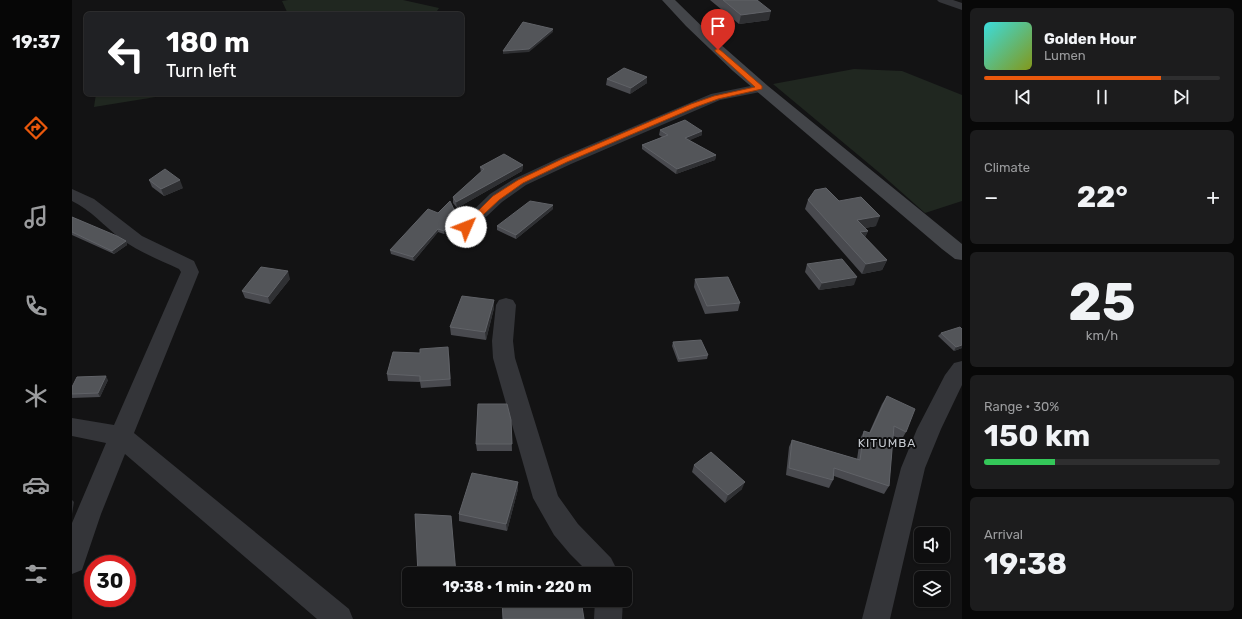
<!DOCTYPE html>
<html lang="en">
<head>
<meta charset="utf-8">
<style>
	body { margin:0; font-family:Rubik,sans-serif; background:#1c1c1d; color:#f1f3f6; height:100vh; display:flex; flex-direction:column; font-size:15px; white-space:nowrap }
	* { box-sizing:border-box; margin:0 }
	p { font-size:13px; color:#9b9c9e }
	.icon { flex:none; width:22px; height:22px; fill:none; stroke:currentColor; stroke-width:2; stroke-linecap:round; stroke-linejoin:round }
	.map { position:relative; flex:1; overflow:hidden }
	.side { display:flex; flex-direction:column; gap:8px; padding:8px; background:#080808; width:280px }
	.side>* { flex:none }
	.guide { position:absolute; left:12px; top:12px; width:380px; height:84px; border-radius:6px; box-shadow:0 1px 3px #0004,0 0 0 1px #2e2e2f; background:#202124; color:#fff; overflow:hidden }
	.buttons { position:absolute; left:842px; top:527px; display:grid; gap:8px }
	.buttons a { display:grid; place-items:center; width:36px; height:36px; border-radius:6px; background:#0e0e0f; box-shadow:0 1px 3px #0004,0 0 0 1px #2e2e2f; font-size:20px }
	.speed { position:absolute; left:12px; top:555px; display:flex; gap:8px; font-size:20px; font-weight:700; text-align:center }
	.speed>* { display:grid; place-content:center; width:52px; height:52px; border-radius:50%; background:#0e0e0f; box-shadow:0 1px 3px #0004,0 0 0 1px #2e2e2f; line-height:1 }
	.speed .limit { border:6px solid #d22; background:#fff; color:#111 }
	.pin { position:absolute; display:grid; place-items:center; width:34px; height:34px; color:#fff; margin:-41px -17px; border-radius:50% 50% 50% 0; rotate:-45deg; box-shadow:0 0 4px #0007 }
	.pin .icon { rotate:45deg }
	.me { position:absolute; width:44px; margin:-22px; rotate:46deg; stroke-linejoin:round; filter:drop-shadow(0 0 3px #0008) }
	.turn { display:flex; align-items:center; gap:14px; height:84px; padding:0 16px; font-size:18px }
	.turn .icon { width:52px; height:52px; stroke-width:2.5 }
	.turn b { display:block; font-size:28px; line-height:34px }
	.big { font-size:30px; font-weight:700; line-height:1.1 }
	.side .widget { flex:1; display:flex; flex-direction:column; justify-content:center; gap:6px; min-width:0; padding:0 14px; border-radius:6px; background:#1c1c1d }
	.side .dial { align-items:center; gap:0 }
	.dial b { font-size:52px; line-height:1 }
	.song { display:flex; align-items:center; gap:12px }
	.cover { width:48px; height:48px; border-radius:6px; background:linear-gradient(135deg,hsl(180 70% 55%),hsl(70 70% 35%)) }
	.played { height:4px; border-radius:2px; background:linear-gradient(90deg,#ea580c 75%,#2e2e2f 75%) }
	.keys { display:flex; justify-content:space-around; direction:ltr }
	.heat { display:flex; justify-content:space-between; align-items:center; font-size:22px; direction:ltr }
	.charge { height:6px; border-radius:3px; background:linear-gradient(90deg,#34c759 30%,#2e2e2f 0) }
	.trip { position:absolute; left:330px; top:567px; width:230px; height:40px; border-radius:6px; background:#0e0e0f; box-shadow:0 1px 3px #0004,0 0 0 1px #2e2e2f; font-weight:700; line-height:40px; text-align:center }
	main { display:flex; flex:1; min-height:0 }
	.tabs { display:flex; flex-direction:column; width:72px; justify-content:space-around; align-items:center; background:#060606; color:#9b9c9e }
	.tabs .icon { width:28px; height:28px }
	.tabs .current { color:#ea580c }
	.tabs b { font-size:18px; color:#f1f3f6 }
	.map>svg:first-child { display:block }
	.green { fill:#202720 }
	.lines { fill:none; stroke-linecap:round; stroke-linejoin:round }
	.street { fill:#343539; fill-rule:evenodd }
	.secondary { fill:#434549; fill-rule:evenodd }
	.wall { fill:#494a4f }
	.shaded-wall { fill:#2f3033 }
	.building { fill:#535559; stroke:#606267 }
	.route { fill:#ea580c; stroke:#983908 }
	.labels { text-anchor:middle; stroke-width:4; stroke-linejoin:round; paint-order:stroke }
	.quarter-label { font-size:12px; letter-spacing:1px; fill:#c6cad0; stroke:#0e0e0f }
</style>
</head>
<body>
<main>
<nav class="tabs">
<b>19:37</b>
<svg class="icon current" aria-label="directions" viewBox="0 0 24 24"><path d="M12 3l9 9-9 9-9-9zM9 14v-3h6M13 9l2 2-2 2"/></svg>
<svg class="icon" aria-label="music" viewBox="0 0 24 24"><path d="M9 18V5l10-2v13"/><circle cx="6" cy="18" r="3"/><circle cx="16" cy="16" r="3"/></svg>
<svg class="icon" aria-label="phone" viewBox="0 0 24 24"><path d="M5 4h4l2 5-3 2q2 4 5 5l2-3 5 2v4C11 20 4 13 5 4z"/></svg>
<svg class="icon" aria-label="climate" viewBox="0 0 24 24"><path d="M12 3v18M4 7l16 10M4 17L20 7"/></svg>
<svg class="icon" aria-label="car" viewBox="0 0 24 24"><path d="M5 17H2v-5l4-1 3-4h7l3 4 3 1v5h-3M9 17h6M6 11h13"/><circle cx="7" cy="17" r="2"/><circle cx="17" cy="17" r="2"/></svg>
<svg class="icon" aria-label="filters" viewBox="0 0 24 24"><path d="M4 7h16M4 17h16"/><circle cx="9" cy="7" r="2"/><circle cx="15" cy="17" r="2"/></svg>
</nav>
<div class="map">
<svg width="890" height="619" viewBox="0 0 890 619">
	<rect width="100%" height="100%" fill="#131314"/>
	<path class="green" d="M 216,0 L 331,0 L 367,8 L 363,14 L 216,14 L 210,1 Z
		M 782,69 L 830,71 L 890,95 L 890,201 L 853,213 L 809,174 L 701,84 Z
		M 24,94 L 102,94 L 22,107 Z"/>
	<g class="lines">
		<path class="street" d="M 865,0 L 881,0 L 890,3 L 890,10 L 867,2 Z
			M 688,84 L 693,85 L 695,88 L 693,91 L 648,100 L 499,164 L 454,185 L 430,202 L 399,231 L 393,232 L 387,231 L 384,227 L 418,194 L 442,179 L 487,158 L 639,94 Z
			M 0,189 L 22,199 L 70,236 L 122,261 L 127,272 L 62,433 L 277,609 L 281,619 L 245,619 L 53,454 L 29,514 L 10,570 L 0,574 L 0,523 L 34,443 L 0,436 L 0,418 L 42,425 L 109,272 L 107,269 C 88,260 67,252 49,239 C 32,226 19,210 0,201 Z
			M 434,298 L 441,300 L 444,305 L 441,341 L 443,358 L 486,496 L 506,524 L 539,558 L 547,574 L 518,574 L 498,554 L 482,535 L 461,498 L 421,358 L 420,341 L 424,305 L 427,300 Z
			M 890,361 L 890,385 L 869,429 L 853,468 L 818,619 L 790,619 L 829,468 L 845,429 L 873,375 L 882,363 Z
			M 523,600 L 551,600 L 550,619 L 522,619 Z"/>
		<path class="secondary" d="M 590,0 L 603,0 L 647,43 L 696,86 L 890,244 L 890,260 L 883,259 L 870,249 L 661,71 L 614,26 Z"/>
	</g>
	<path class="wall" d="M 638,0 L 685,0 L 697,20 L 667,24 Z
		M 575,77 L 575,83 L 558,94 L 534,85 L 535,79 Z
		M 588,130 L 630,135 L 617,140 L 644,155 L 643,160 L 604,174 L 570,149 L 570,145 L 590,137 L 587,135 Z
		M 451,165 L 450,171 L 385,208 L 381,203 L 381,197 L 409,172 L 408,167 Z
		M 77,180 L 111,188 L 92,196 L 80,187 Z
		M 736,200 L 767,201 L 804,226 L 793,228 L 796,231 L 793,237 L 815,260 L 810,270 L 790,274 L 733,209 Z
		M 481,209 L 444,239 L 425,230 L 425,226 Z
		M 366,213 L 385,220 L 372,234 L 366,232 L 342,261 L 319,254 L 318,250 Z
		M 0,217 L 54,241 L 55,245 L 42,254 L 0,235 Z
		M 735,264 L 782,285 L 747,290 L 733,272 Z
		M 218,279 L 198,304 L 173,298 L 170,291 Z
		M 623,279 L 668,303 L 666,311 L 633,314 L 622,287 Z
		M 422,300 L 422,308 L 414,340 L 379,335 L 378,327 Z
		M 869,333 L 890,348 L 882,351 L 866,336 Z
		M 601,342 L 636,355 L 635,359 L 606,362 L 600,346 Z
		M 348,353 L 377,354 L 379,386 L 349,388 L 348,382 L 316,381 L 315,374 Z
		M 36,380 L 28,397 L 0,398 L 0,387 Z
		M 815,396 L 834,432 L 830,439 L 821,436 L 817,486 L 812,494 L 762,476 L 761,480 L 757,488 L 714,475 L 717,447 L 720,440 L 785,459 L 788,439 L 792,431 L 797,433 L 810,404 Z
		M 439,420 L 440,451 L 405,451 L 404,444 Z
		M 622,465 L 670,489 L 653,503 L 620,472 Z
		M 446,489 L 435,531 L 387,521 L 387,514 Z"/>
	<path class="shaded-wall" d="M 699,11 L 697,20 L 667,24 L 669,15 Z
		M 481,29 L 481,32 L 457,52 L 431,54 L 431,51 Z
		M 575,77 L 575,83 L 558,94 L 559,88 Z
		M 630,131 L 630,135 L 612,143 L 613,138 Z
		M 644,155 L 643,160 L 604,174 L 605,169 Z
		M 451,165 L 450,171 L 385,208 L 384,202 Z
		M 108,180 L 111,188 L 92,196 L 89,189 Z
		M 481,205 L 481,209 L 444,239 L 444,235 Z
		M 385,216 L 385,220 L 372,234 L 372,231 Z
		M 808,216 L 804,226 L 781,230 L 785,220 Z
		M 366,229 L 366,232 L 342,261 L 341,257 Z
		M 796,231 L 791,241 L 788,232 Z
		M 54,241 L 55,245 L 42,254 L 40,251 Z
		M 815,260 L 810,270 L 790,274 L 794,264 Z
		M 216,271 L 218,279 L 198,304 L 196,297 Z
		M 785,277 L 782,285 L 747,290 L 750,283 Z
		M 422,300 L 422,308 L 414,340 L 413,332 Z
		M 890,345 L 890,348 L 882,351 L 884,347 Z
		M 34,376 L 36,380 L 28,397 L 26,393 Z
		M 446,482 L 446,489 L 435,531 L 434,524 Z
		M 673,482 L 670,489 L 653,503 L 656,495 Z
		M 0,500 L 2,502 L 0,514 Z"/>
	<path class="building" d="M 651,0 L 685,0 L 699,11 L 669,15 Z
		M 451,22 L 481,29 L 457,49 L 431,51 Z
		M 552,68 L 575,77 L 559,88 L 535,79 Z
		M 613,120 L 630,131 L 613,138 L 644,155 L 605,169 L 570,145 L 596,135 L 588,130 Z
		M 432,154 L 451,165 L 384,202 L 381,197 L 412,169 L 408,167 Z
		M 93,169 L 108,180 L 89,189 L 77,180 Z
		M 754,188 L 767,201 L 789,197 L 808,216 L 785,220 L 796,231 L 788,232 L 815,260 L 794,264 L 736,200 L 743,190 Z
		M 378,201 L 385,216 L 372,231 L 366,229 L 341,257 L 318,250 L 356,209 L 366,213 Z
		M 458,201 L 481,205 L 444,235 L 425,226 Z
		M 0,217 L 45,236 L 54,241 L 40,251 L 0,232 Z
		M 770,259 L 785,277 L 750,283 L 735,264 Z
		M 189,267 L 216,271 L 196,297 L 170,291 Z
		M 656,277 L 668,303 L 635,306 L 623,279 Z
		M 390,296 L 422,300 L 413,332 L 378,327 Z
		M 888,327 L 890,329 L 890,345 L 884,347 L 869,333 Z
		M 629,340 L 636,355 L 607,359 L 601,342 Z
		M 376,347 L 378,379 L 348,381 L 348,376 L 315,374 L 321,352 L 348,353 L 348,349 Z
		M 34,376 L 26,393 L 0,394 L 0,387 L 5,377 Z
		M 815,396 L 843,409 L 834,432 L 822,426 L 817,486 L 762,468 L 761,480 L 717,468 L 720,440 L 788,460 L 792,431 L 798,433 Z
		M 406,404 L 435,404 L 439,420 L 440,444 L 404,444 Z
		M 639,452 L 673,482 L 656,495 L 622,465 Z
		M 400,473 L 446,482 L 434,524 L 387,514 Z
		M 343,514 L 379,516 L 384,574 L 346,574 Z
		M 430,600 L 509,600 L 512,619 L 431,619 Z"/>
	<path class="route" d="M 646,48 L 690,86 L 690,89 L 646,99 L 624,107 L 495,162 L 451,183 L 427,200 L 396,229 L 391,229 L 391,226 L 421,196 L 446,180 L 490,159 L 619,104 L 642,96 L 683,87 L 643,51 L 643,50 Z"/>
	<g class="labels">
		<g class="quarter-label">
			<text x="815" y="447">KITUMBA</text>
		</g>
	</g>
</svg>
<div class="buttons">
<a><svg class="icon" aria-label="sound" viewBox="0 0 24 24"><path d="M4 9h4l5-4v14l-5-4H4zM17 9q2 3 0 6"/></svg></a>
<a><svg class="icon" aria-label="layers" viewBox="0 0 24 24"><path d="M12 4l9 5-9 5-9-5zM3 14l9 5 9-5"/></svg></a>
</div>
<div class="speed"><div class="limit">30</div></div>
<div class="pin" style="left:646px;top:50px;background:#d93025"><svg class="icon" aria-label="arrive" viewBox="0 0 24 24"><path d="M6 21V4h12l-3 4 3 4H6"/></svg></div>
<svg class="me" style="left:394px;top:227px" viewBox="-20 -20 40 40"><circle r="19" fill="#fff"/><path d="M0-13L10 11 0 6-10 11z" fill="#ea580c"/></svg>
<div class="trip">19:38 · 1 min · 220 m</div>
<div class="guide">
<div class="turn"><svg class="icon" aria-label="left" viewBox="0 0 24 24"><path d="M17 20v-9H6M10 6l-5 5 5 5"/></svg><div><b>180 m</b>Turn left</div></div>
</div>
</div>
<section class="side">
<div class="widget">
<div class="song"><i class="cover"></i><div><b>Golden Hour</b><p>Lumen</p></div></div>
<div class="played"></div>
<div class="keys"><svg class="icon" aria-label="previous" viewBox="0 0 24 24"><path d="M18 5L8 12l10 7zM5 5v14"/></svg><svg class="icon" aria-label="pause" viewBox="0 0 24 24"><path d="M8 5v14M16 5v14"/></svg><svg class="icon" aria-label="next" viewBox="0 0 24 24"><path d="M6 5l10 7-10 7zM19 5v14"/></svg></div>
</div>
<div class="widget"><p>Climate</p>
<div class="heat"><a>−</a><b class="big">22°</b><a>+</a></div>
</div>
<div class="widget dial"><b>25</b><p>km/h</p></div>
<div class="widget"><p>Range · 30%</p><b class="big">150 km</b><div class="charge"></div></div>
<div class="widget"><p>Arrival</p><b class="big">19:38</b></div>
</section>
</main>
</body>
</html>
